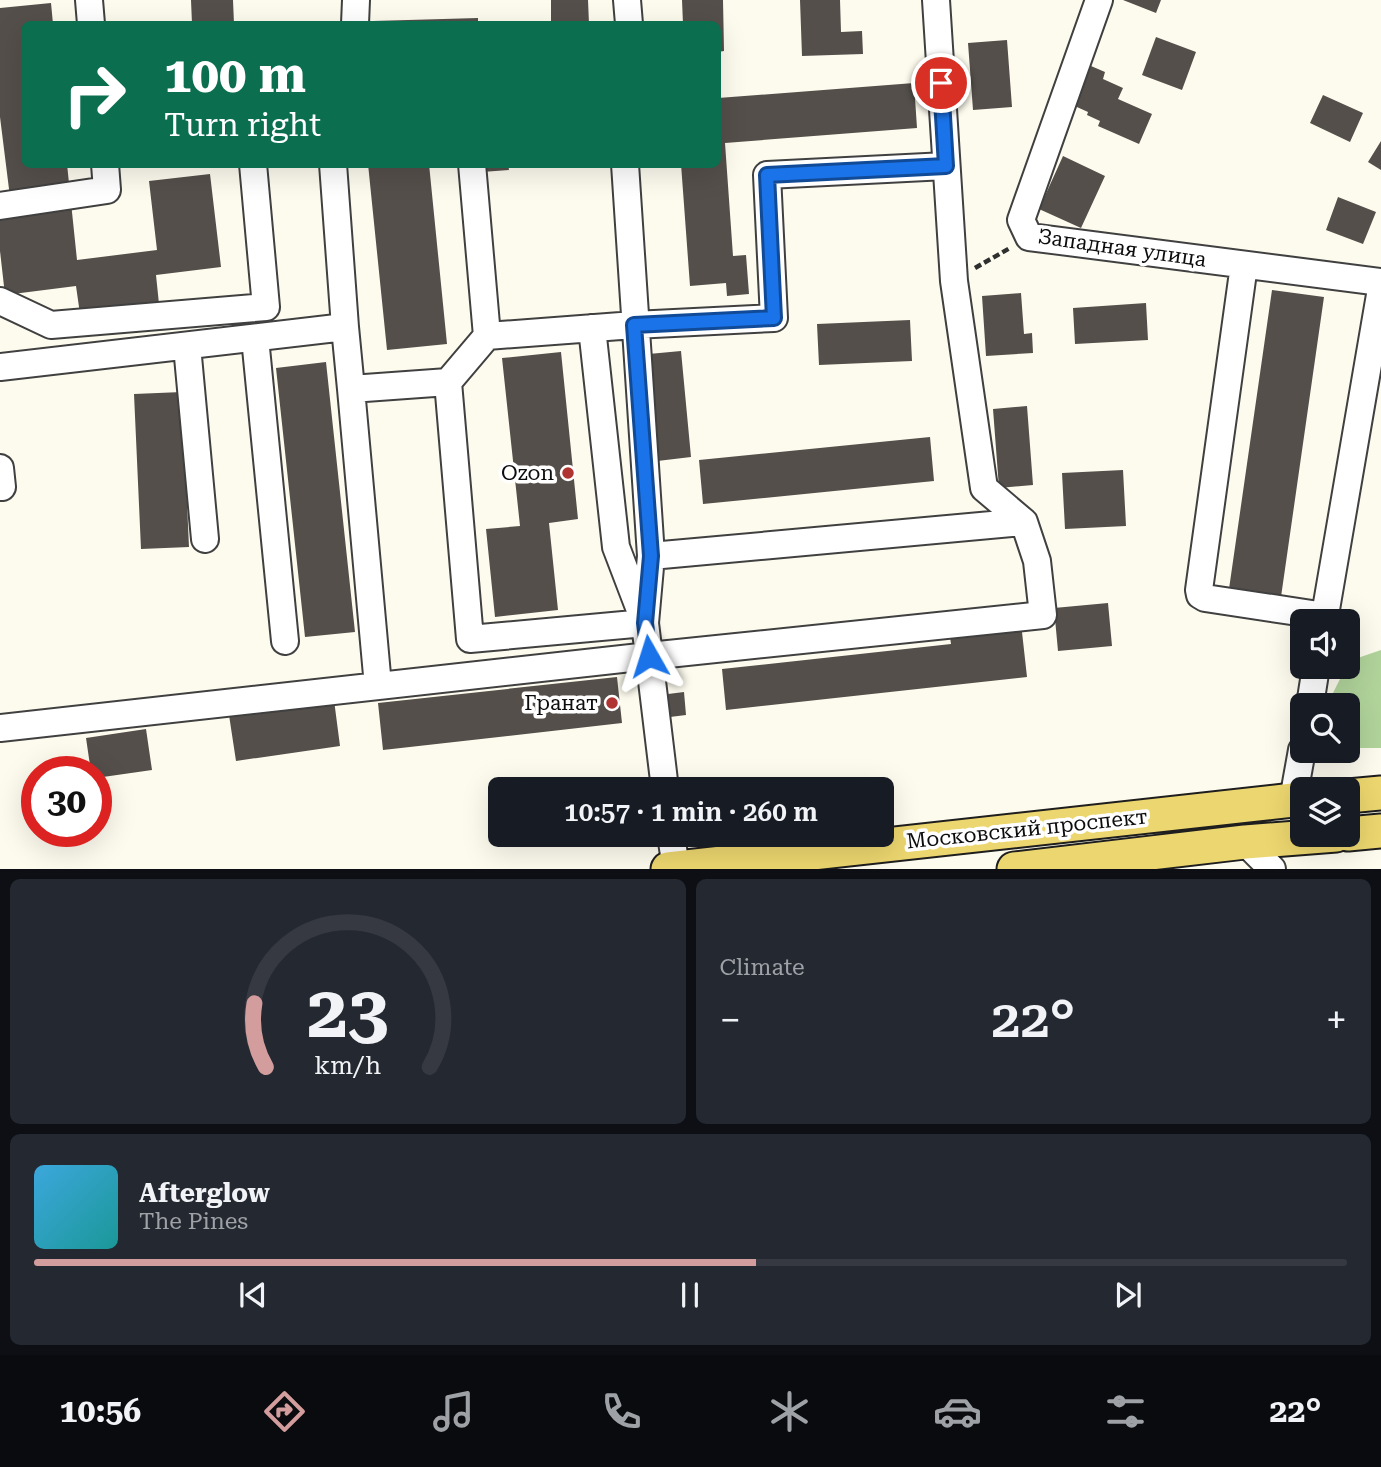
<!DOCTYPE html>
<html lang="en">
<head>
<meta charset="utf-8">
<style>
	body { margin:0; font-family:"Roboto Serif",serif; background:#242831; color:#f1f3f6; height:100vh; display:flex; flex-direction:column; font-size:26px; white-space:nowrap }
	* { box-sizing:border-box; margin:0 }
	p { font-size:23px; color:#9ea1a6 }
	.icon { flex:none; width:38px; height:38px; fill:none; stroke:currentColor; stroke-width:2; stroke-linecap:round; stroke-linejoin:round }
	.map { position:relative; height:869px; overflow:hidden }
	.sheet { display:flex; flex-direction:column; gap:10px; padding:10px; background:#0d0f14; flex:1 }
	.sheet>* { flex:none }
	.hud { position:absolute; left:21px; top:21px; width:700px; height:147px; border-radius:10px; box-shadow:0 7px 28px #0002; background:#0b6e4f; color:#fff; overflow:hidden }
	.controls { position:absolute; left:1290px; top:609px; display:grid; gap:14px }
	.controls a { display:grid; place-items:center; width:70px; height:70px; border-radius:10px; background:#171b24; box-shadow:0 7px 28px #0002; font-size:35px }
	.speed { position:absolute; left:21px; top:756px; display:flex; gap:14px; font-size:35px; font-weight:700; text-align:center }
	.speed>* { display:grid; place-content:center; width:91px; height:91px; border-radius:50%; background:#171b24; box-shadow:0 7px 28px #0002; line-height:1 }
	.speed .limit { border:10px solid #d22; background:#fff; color:#111 }
	.pin { position:absolute; display:grid; place-items:center; width:60px; height:60px; color:#fff; margin:-30px; border:4px solid #fff; border-radius:50%; box-shadow:0 2px 7px #0007 }
	.me { position:absolute; width:77px; margin:-38px; rotate:354deg; stroke-linejoin:round; filter:drop-shadow(0 0 5px #0008) }
	.turn { display:flex; align-items:center; gap:24px; height:147px; padding:0 28px; font-size:32px }
	.turn .icon { width:91px; height:91px; stroke-width:2.5 }
	.turn b { display:block; font-size:49px; line-height:60px }
	.big { font-size:52px; font-weight:600; line-height:1.1 }
	.sheet .widget { flex:1; display:flex; flex-direction:column; justify-content:center; gap:10px; min-width:0; padding:0 24px; border-radius:10px; background:#242831 }
	.sheet .dial { align-items:center; gap:0 }
	.dial svg { height:182px; overflow:visible; fill:none; stroke:#363941; stroke-width:7; stroke-linecap:round; text-anchor:middle }
	.dial text { fill:#f1f3f6; stroke:none }
	.song { display:flex; align-items:center; gap:21px }
	.cover { width:84px; height:84px; border-radius:10px; background:linear-gradient(135deg,hsl(200 70% 55%),hsl(180 70% 35%)) }
	.played { height:7px; border-radius:4px; background:linear-gradient(90deg,#d49d9d 55%,#363941 55%) }
	.keys { display:flex; justify-content:space-around; direction:ltr }
	.heat { display:flex; justify-content:space-between; align-items:center; font-size:38px; direction:ltr }
	.sheet .tiles { flex:1; display:grid; gap:10px; grid-template-columns:1fr 1fr }
	.widget:last-child { grid-column:span 2 }
	.trip { position:absolute; left:488px; top:777px; width:406px; height:70px; border-radius:10px; background:#171b24; box-shadow:0 7px 28px #0002; font-weight:600; line-height:70px; text-align:center }
	.dock { display:flex; height:112px; justify-content:space-around; align-items:center; background:#090b0e; color:#9ea1a6 }
	.dock .icon { width:49px; height:49px }
	.dock .current { color:#d49d9d }
	.dock b { font-size:32px; color:#f1f3f6 }
	.map>svg:first-child { display:block }
	.forest { fill:#b1d49b }
	.building { fill:#544f4a }
	.lines { fill:none; stroke-linecap:round; stroke-linejoin:round }
	.minor-casing { stroke:#404040; stroke-width:30 }
	.major-casing { stroke:#1e1e1e; stroke-width:37 }
	.path { stroke:#2f2f2f; stroke-width:4.5; stroke-dasharray:7 3.5; stroke-linecap:butt }
	.minor { stroke:#fff; stroke-width:26 }
	.major { stroke:#ecd66f; stroke-width:33 }
	.route-casing { stroke:#114b97; stroke-width:18 }
	.route { stroke:#1a73e8; stroke-width:12 }
	.poi-dot { fill:#b03431; stroke:#fff; stroke-width:2.5 }
	.labels { text-anchor:middle; stroke-width:7; stroke-linejoin:round; paint-order:stroke }
	.street-label { font-size:21px; fill:#0d0d0d; stroke:#fff }
	.poi-label { font-size:21px; fill:#0d0d0d; stroke:#fff; text-anchor:end }
</style>
</head>
<body>
<div class="map">
<svg width="1381" height="869" viewBox="0 0 1381 869">
	<rect width="100%" height="100%" fill="#fdfbee"/>
	<path class="forest" d="M 1381,650 L 1381,748 L 1348,748 L 1348,705 L 1327,705 L 1349,661 Z"/>
	<path class="building" d="M 191,0 L 233,0 L 234,24 L 192,24 Z
		M 551,0 L 588,0 L 589,24 L 551,24 Z
		M 682,0 L 723,0 L 724,51 L 718,52 L 718,24 L 683,24 Z
		M 800,0 L 840,0 L 841,32 L 862,31 L 863,54 L 802,56 Z
		M 1123,0 L 1161,0 L 1156,13 Z
		M 51,3 L 53,24 L 24,24 L 24,164 L 67,164 L 77,260 L 157,250 L 149,181 L 210,174 L 221,267 L 156,275 L 159,304 L 80,314 L 76,286 L 5,295 L 0,251 L 0,207 L 11,205 L 0,117 L 0,8 Z
		M 478,18 L 478,24 L 373,24 L 373,21 Z
		M 1156,37 L 1196,52 L 1182,90 L 1142,75 Z
		M 1007,40 L 1012,107 L 973,110 L 968,43 Z
		M 1091,66 L 1105,72 L 1103,79 L 1123,88 L 1118,99 L 1152,114 L 1139,144 L 1098,126 L 1100,121 L 1087,115 L 1088,112 L 1068,103 L 1077,99 Z
		M 914,83 L 917,128 L 725,143 L 733,256 L 746,255 L 749,294 L 727,296 L 726,283 L 690,286 L 681,164 L 718,164 L 718,98 Z
		M 1323,95 L 1363,113 L 1350,142 L 1310,123 Z
		M 1381,141 L 1381,170 L 1368,162 Z
		M 1063,156 L 1105,176 L 1081,228 L 1039,209 Z
		M 368,164 L 429,164 L 447,344 L 387,350 Z
		M 482,164 L 508,164 L 509,170 L 482,172 Z
		M 1338,197 L 1376,212 L 1363,244 L 1326,230 Z
		M 1272,290 L 1324,297 L 1281,597 L 1229,589 Z
		M 1021,293 L 1024,334 L 1032,333 L 1033,353 L 986,356 L 982,296 Z
		M 1146,303 L 1148,340 L 1075,344 L 1073,308 Z
		M 910,320 L 912,361 L 819,365 L 817,324 Z
		M 681,351 L 691,457 L 649,462 L 638,355 Z
		M 561,352 L 578,519 L 549,523 L 558,610 L 495,617 L 486,529 L 520,526 L 502,358 Z
		M 326,362 L 355,632 L 305,637 L 276,368 Z
		M 182,392 L 189,547 L 141,549 L 134,394 Z
		M 1027,406 L 1033,485 L 999,488 L 993,409 Z
		M 930,437 L 934,481 L 703,504 L 699,460 Z
		M 1123,470 L 1126,526 L 1065,529 L 1062,473 Z
		M 1108,603 L 1112,646 L 1058,651 L 1054,608 Z
		M 1021,623 L 1027,677 L 726,710 L 722,669 L 951,644 L 949,630 Z
		M 617,677 L 622,723 L 383,750 L 378,703 Z
		M 684,692 L 686,715 L 670,717 L 668,694 Z
		M 334,700 L 340,746 L 236,761 L 229,715 Z
		M 146,729 L 152,770 L 96,778 L 96,772 L 91,772 L 86,738 Z"/>
	<g class="lines">
		<g class="minor-casing">
			<path id="minor" d="M 89,0 L 91,24
				M 627,0 L 629,24
				M 1099,0 L 1021,220 L 1029,237 L 1381,282
				M 355,24 L 356,0
				M 472,164 L 487,336
				M 625,164 L 651,556 L 645,623 L 665,789
				M 0,206 L 107,190 L 105,164
				M 1244,265 L 1199,590 L 1200,595 L 1205,598 L 1325,616
				M 0,301 L 51,325 L 266,307 L 253,164
				M 345,327 L 351,389 L 448,382 L 470,639 L 645,623 L 616,547 L 592,328
				M 255,338 L 285,641
				M 187,346 L 205,539
				M 0,367 L 345,327 L 333,164
				M 448,382 L 487,336 L 634,325 L 774,318 L 767,175 L 946,166
				M 351,389 L 378,686
				M 0,468 L 2,487
				M 651,556 L 1024,522
				M 1324,621 L 1381,289
				M 1310,705 L 1316,667
				M 0,728 L 649,656 L 1043,615 L 1037,561 L 1024,522 L 984,488 L 954,281 L 936,0
				M 1293,800 L 1302,750
				M 671,835 L 676,868
				M 1245,842 L 1272,869"/>
		</g>
		<g class="major-casing">
			<path id="major" d="M 1348,796 L 1381,793
				M 1348,834 L 1381,831
				M 668,869 L 1302,799
				M 1014,869 L 1245,842 L 1336,835"/>
		</g>
		<path class="path" d="M 975,268 L 1010,248
			M 582,842 L 651,835"/>
		<use href="#minor" class="minor"/>
		<use href="#major" class="major"/>
	</g>
	<g class="lines">
		<g class="route-casing">
			<path id="route" d="M 649,656 L 645,623 L 651,556 L 634,325 L 774,318 L 767,175 L 946,166 L 941,83"/>
		</g>
		<use href="#route" class="route"/>
	</g>
	<g class="poi-dot">
		<circle cx="568" cy="473" r="7"/>
		<circle cx="612" cy="703" r="7"/>
	</g>
	<g class="labels">
		<g class="street-label">
			<text transform="translate(1122 248) rotate(8)" y="7">Западная улица</text>
			<text transform="translate(1027 829) rotate(-6)" y="7">Московский проспект</text>
		</g>
		<g class="poi-label">
			<text x="554" y="480">Ozon</text>
			<text x="598" y="710">Гранат</text>
		</g>
	</g>
</svg>
<div class="controls">
<a><svg class="icon" aria-label="sound" viewBox="0 0 24 24"><path d="M4 9h4l5-4v14l-5-4H4zM17 9q2 3 0 6"/></svg></a>
<a><svg class="icon" aria-label="search" viewBox="0 0 24 24"><circle cx="10" cy="10" r="6"/><path d="M15 15l6 6"/></svg></a>
<a><svg class="icon" aria-label="layers" viewBox="0 0 24 24"><path d="M12 4l9 5-9 5-9-5zM3 14l9 5 9-5"/></svg></a>
</div>
<div class="speed"><div class="limit">30</div></div>
<div class="pin" style="left:941px;top:83px;background:#d93025"><svg class="icon" aria-label="arrive" viewBox="0 0 24 24"><path d="M6 21V4h12l-3 4 3 4H6"/></svg></div>
<svg class="me" style="left:649px;top:656px" viewBox="-20 -20 40 40"><path d="M0-17L14 15 0 8-14 15z" fill="#1a73e8" stroke="#fff" stroke-width="4"/></svg>
<div class="trip">10:57 · 1 min · 260 m</div>
<div class="hud">
<div class="turn"><svg class="icon" aria-label="right" viewBox="0 0 24 24"><path d="M7 20v-9h11M14 6l5 5-5 5"/></svg><div><b>100 m</b>Turn right</div></div>
</div>
</div>
<section class="sheet">
<div class="tiles">
<div class="widget dial"><svg viewBox="0 0 100 80">
<path d="M14 69A42 42 0 1 1 86 69"/>
<path d="M14 69A42 42 0 0 1 9 41" stroke="#d49d9d"/>
<text x="50" y="56" font-size="32" font-weight="700">23</text>
<text x="50" y="72" font-size="11">km/h</text>
</svg></div>
<div class="widget"><p>Climate</p>
<div class="heat"><a>−</a><b class="big">22°</b><a>+</a></div>
</div>
<div class="widget">
<div class="song"><i class="cover"></i><div><b>Afterglow</b><p>The Pines</p></div></div>
<div class="played"></div>
<div class="keys"><svg class="icon" aria-label="previous" viewBox="0 0 24 24"><path d="M18 5L8 12l10 7zM5 5v14"/></svg><svg class="icon" aria-label="pause" viewBox="0 0 24 24"><path d="M8 5v14M16 5v14"/></svg><svg class="icon" aria-label="next" viewBox="0 0 24 24"><path d="M6 5l10 7-10 7zM19 5v14"/></svg></div>
</div>
</div>
</section>
<nav class="dock">
<b>10:56</b>
<svg class="icon current" aria-label="directions" viewBox="0 0 24 24"><path d="M12 3l9 9-9 9-9-9zM9 14v-3h6M13 9l2 2-2 2"/></svg>
<svg class="icon" aria-label="music" viewBox="0 0 24 24"><path d="M9 18V5l10-2v13"/><circle cx="6" cy="18" r="3"/><circle cx="16" cy="16" r="3"/></svg>
<svg class="icon" aria-label="phone" viewBox="0 0 24 24"><path d="M5 4h4l2 5-3 2q2 4 5 5l2-3 5 2v4C11 20 4 13 5 4z"/></svg>
<svg class="icon" aria-label="climate" viewBox="0 0 24 24"><path d="M12 3v18M4 7l16 10M4 17L20 7"/></svg>
<svg class="icon" aria-label="car" viewBox="0 0 24 24"><path d="M5 17H2v-5l4-1 3-4h7l3 4 3 1v5h-3M9 17h6M6 11h13"/><circle cx="7" cy="17" r="2"/><circle cx="17" cy="17" r="2"/></svg>
<svg class="icon" aria-label="filters" viewBox="0 0 24 24"><path d="M4 7h16M4 17h16"/><circle cx="9" cy="7" r="2"/><circle cx="15" cy="17" r="2"/></svg>
<b>22°</b>
</nav>
</body>
</html>
